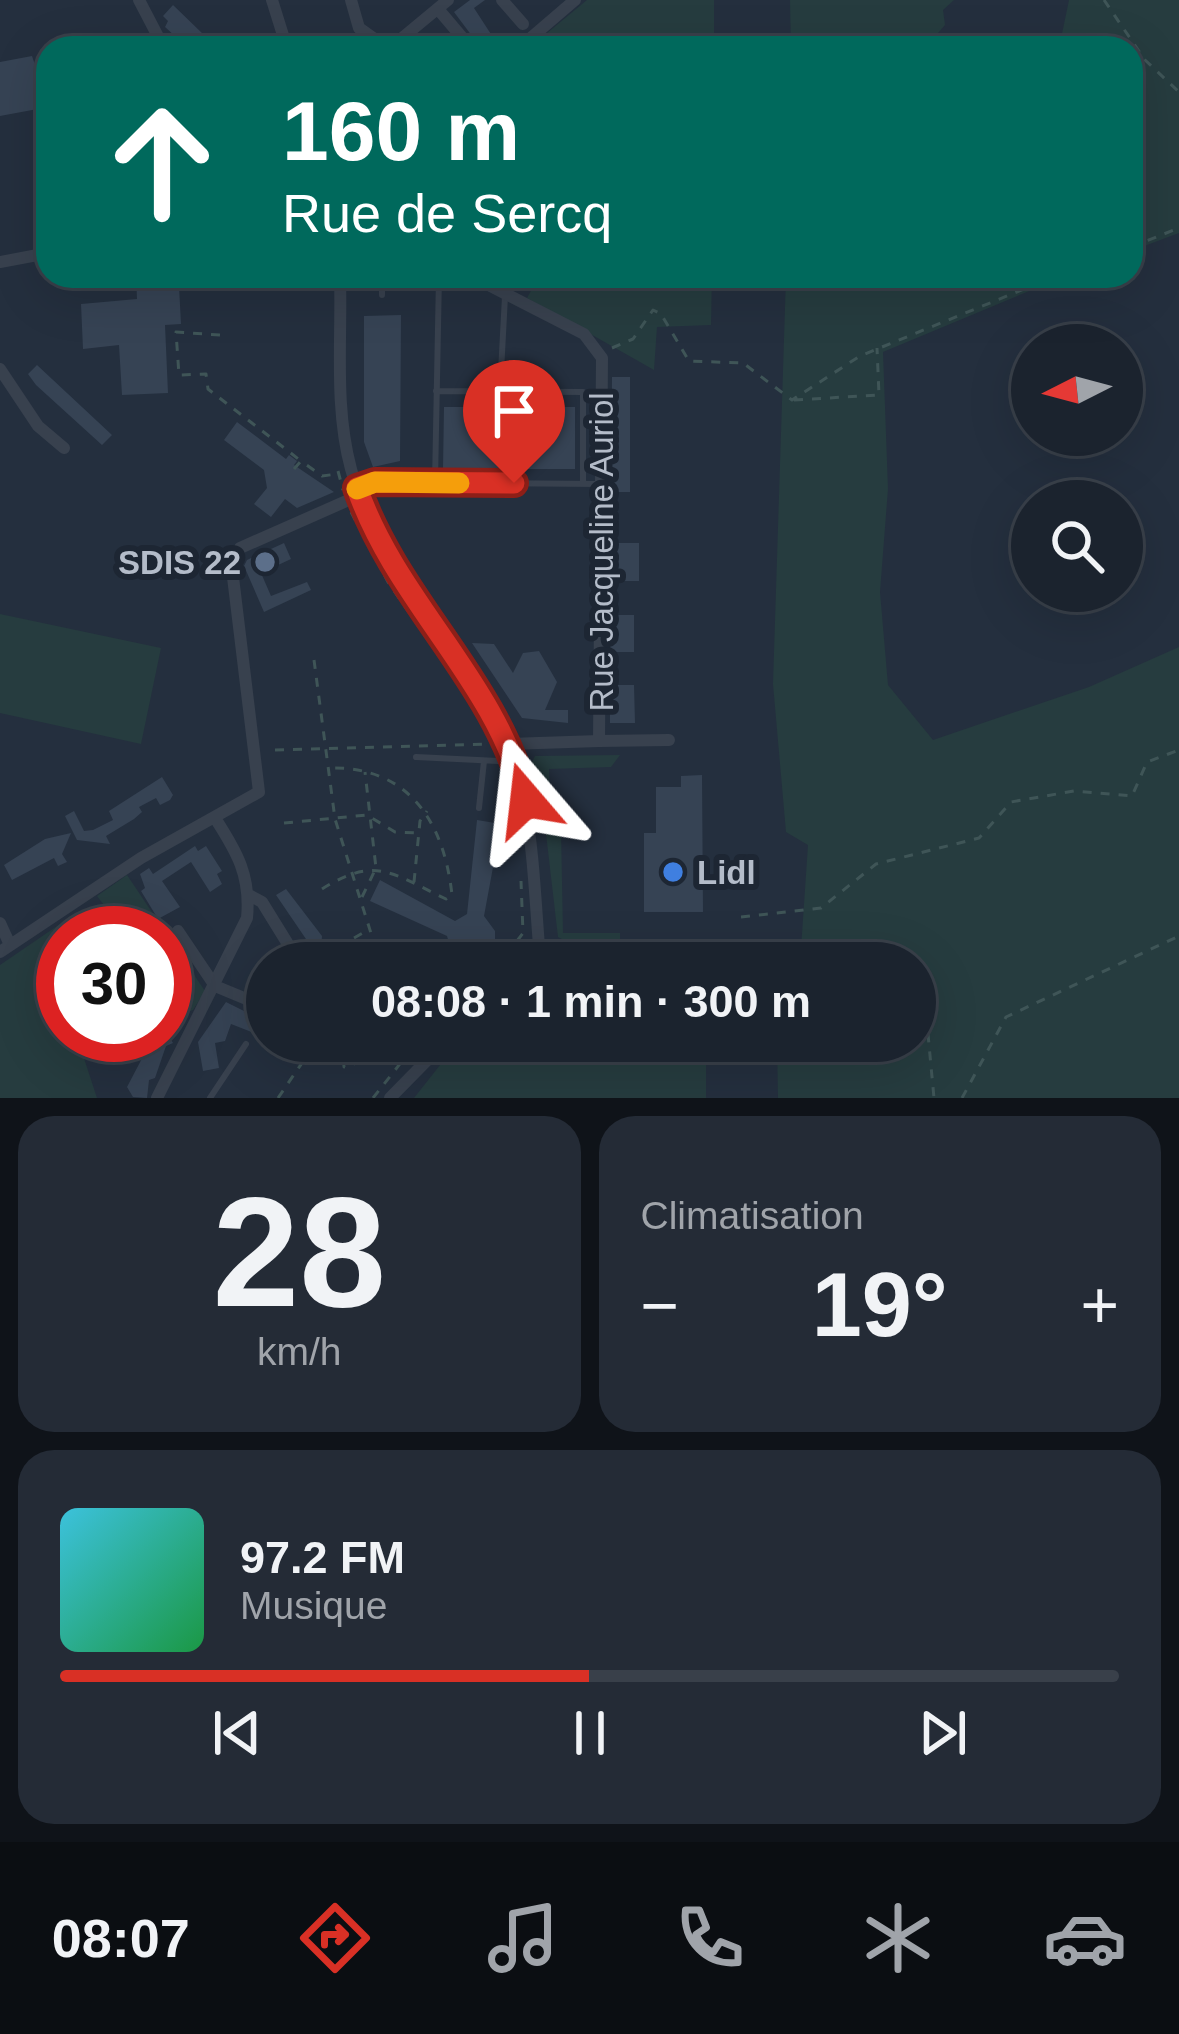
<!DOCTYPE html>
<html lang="fr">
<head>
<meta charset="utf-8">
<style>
	body { margin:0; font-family:Helvetica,sans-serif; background:#242b36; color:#f1f3f6; height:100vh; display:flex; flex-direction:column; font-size:45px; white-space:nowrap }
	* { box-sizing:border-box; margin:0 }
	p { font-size:39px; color:#a0a4aa }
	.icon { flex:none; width:66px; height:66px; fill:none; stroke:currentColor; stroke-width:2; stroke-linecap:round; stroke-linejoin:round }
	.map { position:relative; height:1098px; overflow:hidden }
	.sheet { display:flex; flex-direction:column; gap:18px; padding:18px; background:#0f1319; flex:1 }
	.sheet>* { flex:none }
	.hud { position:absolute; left:36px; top:36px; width:1107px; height:252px; border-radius:36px; box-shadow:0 12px 48px #0002,0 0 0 3px #39404a; background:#00695c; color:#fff; overflow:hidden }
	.needle { width:78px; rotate:264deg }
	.controls { position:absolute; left:1011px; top:324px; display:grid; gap:24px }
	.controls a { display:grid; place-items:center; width:132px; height:132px; border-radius:50%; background:#1b232e; box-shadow:0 12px 48px #0002,0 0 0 3px #39404a; font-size:60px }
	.speed { position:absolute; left:36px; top:906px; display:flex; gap:24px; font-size:60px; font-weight:700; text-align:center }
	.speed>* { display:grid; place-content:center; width:156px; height:156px; border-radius:50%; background:#1b232e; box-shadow:0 12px 48px #0002,0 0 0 3px #39404a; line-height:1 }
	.speed .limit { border:18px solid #d22; background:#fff; color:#111 }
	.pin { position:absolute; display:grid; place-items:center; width:102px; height:102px; color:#fff; margin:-123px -51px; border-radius:50% 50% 50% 0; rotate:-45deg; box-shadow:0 0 12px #0007 }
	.pin .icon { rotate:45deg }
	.me { position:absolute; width:132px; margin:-66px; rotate:343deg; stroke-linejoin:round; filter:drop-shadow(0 0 9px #0008) }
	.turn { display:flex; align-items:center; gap:42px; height:252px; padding:0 48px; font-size:54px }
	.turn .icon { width:156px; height:156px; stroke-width:2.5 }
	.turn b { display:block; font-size:84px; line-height:102px }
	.big { font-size:90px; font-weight:700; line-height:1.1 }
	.sheet .tile { flex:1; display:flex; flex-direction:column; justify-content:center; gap:18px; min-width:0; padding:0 42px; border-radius:36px; background:#242b36 }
	.sheet .dial { align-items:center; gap:0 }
	.dial b { font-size:156px; line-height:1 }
	.song { display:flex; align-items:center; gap:36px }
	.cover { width:144px; height:144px; border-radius:18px; background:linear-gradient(135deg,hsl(190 70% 55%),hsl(140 70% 35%)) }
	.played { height:12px; border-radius:6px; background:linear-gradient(90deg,#d93025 50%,#39404a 50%) }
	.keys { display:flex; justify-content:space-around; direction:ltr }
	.heat { display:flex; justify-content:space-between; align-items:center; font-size:66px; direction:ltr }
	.sheet .tiles { flex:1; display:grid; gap:18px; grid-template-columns:1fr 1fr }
	.tile:last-child { grid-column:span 2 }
	.trip { position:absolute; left:246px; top:942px; width:690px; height:120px; border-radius:60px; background:#1b232e; box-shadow:0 12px 48px #0002,0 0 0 3px #39404a; font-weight:700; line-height:120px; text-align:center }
	.tab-bar { display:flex; height:192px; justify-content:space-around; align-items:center; background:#0b0e12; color:#a0a4aa }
	.tab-bar .icon { width:84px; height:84px }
	.tab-bar .on { color:#d93025 }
	.tab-bar b { font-size:54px; color:#f1f3f6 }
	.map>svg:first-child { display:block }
	.green { fill:#263c3f }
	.building { fill:#364354 }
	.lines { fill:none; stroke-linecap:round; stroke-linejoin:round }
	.path { stroke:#3f5557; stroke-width:3; stroke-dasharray:9 9; stroke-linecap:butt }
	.service { stroke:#38414e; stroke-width:6 }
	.minor { stroke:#38414e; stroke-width:12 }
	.route-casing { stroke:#8d1f18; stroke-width:30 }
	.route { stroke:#d93025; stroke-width:21 }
	.slow { stroke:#f59e0b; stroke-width:21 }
	.service-dot { fill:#5c6f8a; stroke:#1d2633; stroke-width:4.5 }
	.shop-dot { fill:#3f7fe0; stroke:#1d2633; stroke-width:4.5 }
	.labels { text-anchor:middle; stroke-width:12; stroke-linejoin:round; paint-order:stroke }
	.street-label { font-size:33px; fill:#b4bcc9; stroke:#1d2633 }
	.poi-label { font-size:33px; font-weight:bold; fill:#b4bcc9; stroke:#1d2633; text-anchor:end }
</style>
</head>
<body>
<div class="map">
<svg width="1179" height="1098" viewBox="0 0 1179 1098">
	<rect width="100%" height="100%" fill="#242f3e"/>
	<path class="green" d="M 587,0 L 714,0 L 714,48 L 529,48 Z
		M 790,0 L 954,0 L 943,10 L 945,25 L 925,48 L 791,48 Z
		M 1069,0 L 1179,0 L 1179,233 L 1131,251 L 1131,48 L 1059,48 Z
		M 539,276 L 712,276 L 711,325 L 657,327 L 654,370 L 527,298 Z
		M 786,276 L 1065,276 L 883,352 L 888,489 L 880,592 L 888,685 L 933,740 L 1089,687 L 1179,647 L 1179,1098 L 778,1098 L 777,1041 L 915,1041 L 915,963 L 800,963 L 808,845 L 786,832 L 773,684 Z
		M 0,614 L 161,648 L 141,744 L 0,713 Z
		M 620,755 L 611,767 L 549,769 L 551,828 L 561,829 L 563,933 L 620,933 L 620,948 L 577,947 L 558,937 L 543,808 L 531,764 L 535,756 Z
		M 127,875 L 205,991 L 193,1010 L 165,1020 L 165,933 L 125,933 L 97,896 Z
		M 60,924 L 67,933 L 63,1035 L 121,1035 L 81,1049 L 97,1098 L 0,1098 L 0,965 Z
		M 472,1041 L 706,1041 L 706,1098 L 414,1098 L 444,1060 Z"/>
	<path class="building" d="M 470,0 L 485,0 L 474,8 L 500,48 L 481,48 L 454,12 Z
		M 173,5 L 203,34 L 196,48 L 188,48 L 165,27 L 168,21 L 163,16 Z
		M 32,56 L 46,98 L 43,108 L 0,116 L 0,62 Z
		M 136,276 L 174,276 L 175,286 L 179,286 L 181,324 L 165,325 L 168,393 L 122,395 L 119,345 L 83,349 L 81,304 L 137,299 Z
		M 401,315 L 400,461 L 373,467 L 364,442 L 364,316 Z
		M 37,365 L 112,435 L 102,445 L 36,385 L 28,374 Z
		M 612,377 L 630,377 L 630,492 L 611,492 Z
		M 444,407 L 575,407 L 575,469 L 443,469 Z
		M 237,422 L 286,459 L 289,455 L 297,461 L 294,465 L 334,492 L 297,508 L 285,499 L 271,517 L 254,504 L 267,488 L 264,470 L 224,440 Z
		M 284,543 L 291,559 L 261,573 L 271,596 L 307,582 L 311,590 L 264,612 L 244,566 L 247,560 Z
		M 611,543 L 639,543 L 639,581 L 611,581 Z
		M 610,615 L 634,615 L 634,652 L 610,652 Z
		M 472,643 L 494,644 L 513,673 L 523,653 L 539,651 L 557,682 L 545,710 L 568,710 L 568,723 L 522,718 Z
		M 610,685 L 634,685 L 635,723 L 610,723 Z
		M 702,775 L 703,912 L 644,912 L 644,833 L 656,833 L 656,787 L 681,787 L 681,776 Z
		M 162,777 L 173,795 L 170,800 L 160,805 L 156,798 L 139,807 L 142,812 L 134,819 L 106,836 L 110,844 L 77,840 L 65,816 L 74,811 L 84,831 L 93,830 L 113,820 L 109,811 Z
		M 477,820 L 501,824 L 484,916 L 495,931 L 495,945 L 478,962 L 432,963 L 451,950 L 447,936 L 370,901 L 380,880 L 455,921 L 467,914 Z
		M 71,833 L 62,854 L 67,862 L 58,866 L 54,858 L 12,880 L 4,865 L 45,839 Z
		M 195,846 L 198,851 L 206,846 L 222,871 L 217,874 L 222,884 L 210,892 L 191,862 L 162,881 L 180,907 L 158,919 L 141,891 L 145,888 L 140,874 L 149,868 L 153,874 Z
		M 286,889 L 322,936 L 320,963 L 299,963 L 308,942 L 276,895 Z
		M 226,1002 L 254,1016 L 267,1005 L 267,1027 L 262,1036 L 231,1024 L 225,1041 L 215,1043 L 219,1068 L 203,1071 L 198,1042 Z
		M 177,1023 L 178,1032 L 168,1035 L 173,1043 L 166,1046 L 155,1078 L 149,1080 L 147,1098 L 133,1097 L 127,1087 L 148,1047 L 155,1046 L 153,1035 L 165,1035 L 165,1025 Z"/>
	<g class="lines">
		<path class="path" d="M 1104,0 L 1145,60 L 1179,92
			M 1131,247 L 1179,228
			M 220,335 L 176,332 L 179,375 L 206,374 L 208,389 L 301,461
			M 612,348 L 633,339 L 653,310 L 661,314 L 689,361 L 743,363 L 792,400 L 860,356 L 1056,276
			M 794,400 L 879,395 L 877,348
			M 294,469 L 301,461 L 322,476 L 337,474
			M 338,471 L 343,490
			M 351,512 L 388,582 L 484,721
			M 314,660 L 335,819 L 375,946 L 371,963
			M 275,750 L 494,744
			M 284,823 L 367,815 L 395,832 L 419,833
			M 414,882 L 420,821 L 427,811
			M 322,889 C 376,855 393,874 446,899 L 452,895 C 444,822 409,766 329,768
			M 362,897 L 376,868 L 365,772
			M 741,917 L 821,908 L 876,864 L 979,838 L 1011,802 L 1074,791 L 1132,796 L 1147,762 L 1179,750
			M 354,938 L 368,930
			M 517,941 L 523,933 L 521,881
			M 692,958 L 741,947 L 899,963
			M 915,981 L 928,1034 L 934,1098
			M 324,1041 L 341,1051
			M 342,1041 L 344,1067 L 352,1066 L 371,1041
			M 278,1098 L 317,1041
			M 373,1098 L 418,1041
			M 962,1098 L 1006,1017 L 1179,936"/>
		<path class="service" d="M 382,276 L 382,295
			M 436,391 L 583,392 L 583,484
			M 500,391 L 505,296
			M 435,482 L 439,276
			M 357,488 L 375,482 L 599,484
			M 416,757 L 498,761 L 513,755
			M 479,808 L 484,761
			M 210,1098 L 246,1044"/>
		<path class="minor" d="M 139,0 L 164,48
			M 272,0 L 287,48
			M 351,0 L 359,28 L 387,48
			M 502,0 L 523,24
			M 438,9 L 471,48
			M 390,48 L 448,0
			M 519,48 L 575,0
			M 0,262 L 48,253
			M 340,276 C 342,340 334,406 351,469 C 374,559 440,619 486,697 C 532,776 532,858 539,946
			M 471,276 L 584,334 L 602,358 L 599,741 L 509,744
			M 0,369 L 38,426 L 64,448
			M 599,741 L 669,740
			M 249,895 L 262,902 L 291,949 L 282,963
			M 0,923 L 10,945
			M 178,931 L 215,986 L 256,1003 L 267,986
			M 0,952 L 141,858 L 259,792 L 232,569 L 240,548 L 360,495
			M 516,963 C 526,942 549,941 559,963
			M 603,963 L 678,961
			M 157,1098 L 247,918 C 251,876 237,852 215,818
			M 390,1098 L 446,1041"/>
	</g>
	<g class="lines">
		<g class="route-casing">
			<path id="route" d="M 514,483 L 375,482 L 357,488 C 397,603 496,680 526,800"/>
		</g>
		<use href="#route" class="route"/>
		<path class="slow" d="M 357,489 L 375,482 L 459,483"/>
	</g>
	<circle class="service-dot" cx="265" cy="562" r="12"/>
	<circle class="shop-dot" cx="673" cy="872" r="12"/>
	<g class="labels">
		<g class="street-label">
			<text transform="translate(601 552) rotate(-90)" y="12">Rue Jacqueline Auriol</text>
		</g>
		<g class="poi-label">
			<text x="241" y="574">SDIS 22</text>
			<text x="697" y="884" text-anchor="start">Lidl</text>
		</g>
	</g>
</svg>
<div class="controls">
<a><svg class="needle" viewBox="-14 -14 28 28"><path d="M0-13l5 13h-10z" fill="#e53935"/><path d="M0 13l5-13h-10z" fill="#a0a4aa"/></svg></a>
<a><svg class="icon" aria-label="search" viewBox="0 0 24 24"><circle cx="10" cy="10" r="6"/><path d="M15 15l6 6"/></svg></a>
</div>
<div class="speed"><div class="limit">30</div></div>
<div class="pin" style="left:514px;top:483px;background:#d93025"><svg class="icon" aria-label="arrive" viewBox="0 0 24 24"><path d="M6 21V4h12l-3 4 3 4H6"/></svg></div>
<svg class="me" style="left:526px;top:800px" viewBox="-20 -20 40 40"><path d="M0-17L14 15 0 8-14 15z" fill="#d93025" stroke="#fff" stroke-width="4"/></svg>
<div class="trip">08:08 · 1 min · 300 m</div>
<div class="hud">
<div class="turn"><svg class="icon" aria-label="ahead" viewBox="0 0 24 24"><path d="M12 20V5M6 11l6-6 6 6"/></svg><div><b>160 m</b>Rue de Sercq</div></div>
</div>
</div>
<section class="sheet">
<div class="tiles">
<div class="tile dial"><b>28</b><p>km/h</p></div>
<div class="tile"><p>Climatisation</p>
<div class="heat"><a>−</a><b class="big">19°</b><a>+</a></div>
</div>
<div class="tile">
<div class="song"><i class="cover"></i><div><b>97.2 FM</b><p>Musique</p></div></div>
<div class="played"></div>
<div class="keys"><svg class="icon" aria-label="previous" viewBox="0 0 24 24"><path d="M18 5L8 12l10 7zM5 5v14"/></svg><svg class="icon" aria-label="pause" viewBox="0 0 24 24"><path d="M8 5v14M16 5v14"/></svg><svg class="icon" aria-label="next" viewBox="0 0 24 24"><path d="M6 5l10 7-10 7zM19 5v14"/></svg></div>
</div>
</div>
</section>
<nav class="tab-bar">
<b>08:07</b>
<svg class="icon on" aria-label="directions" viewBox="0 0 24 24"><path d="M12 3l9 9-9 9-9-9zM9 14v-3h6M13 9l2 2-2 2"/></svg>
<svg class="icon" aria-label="music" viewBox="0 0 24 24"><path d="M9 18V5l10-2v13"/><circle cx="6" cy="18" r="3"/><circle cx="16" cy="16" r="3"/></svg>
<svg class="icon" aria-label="phone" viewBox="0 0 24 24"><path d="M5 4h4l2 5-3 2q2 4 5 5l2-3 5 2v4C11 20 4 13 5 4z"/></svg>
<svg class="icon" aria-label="climate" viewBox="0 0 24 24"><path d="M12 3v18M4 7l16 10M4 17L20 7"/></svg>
<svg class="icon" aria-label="car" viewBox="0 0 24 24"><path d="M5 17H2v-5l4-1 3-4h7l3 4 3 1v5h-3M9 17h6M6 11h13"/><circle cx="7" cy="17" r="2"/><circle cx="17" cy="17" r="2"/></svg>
</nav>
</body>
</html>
